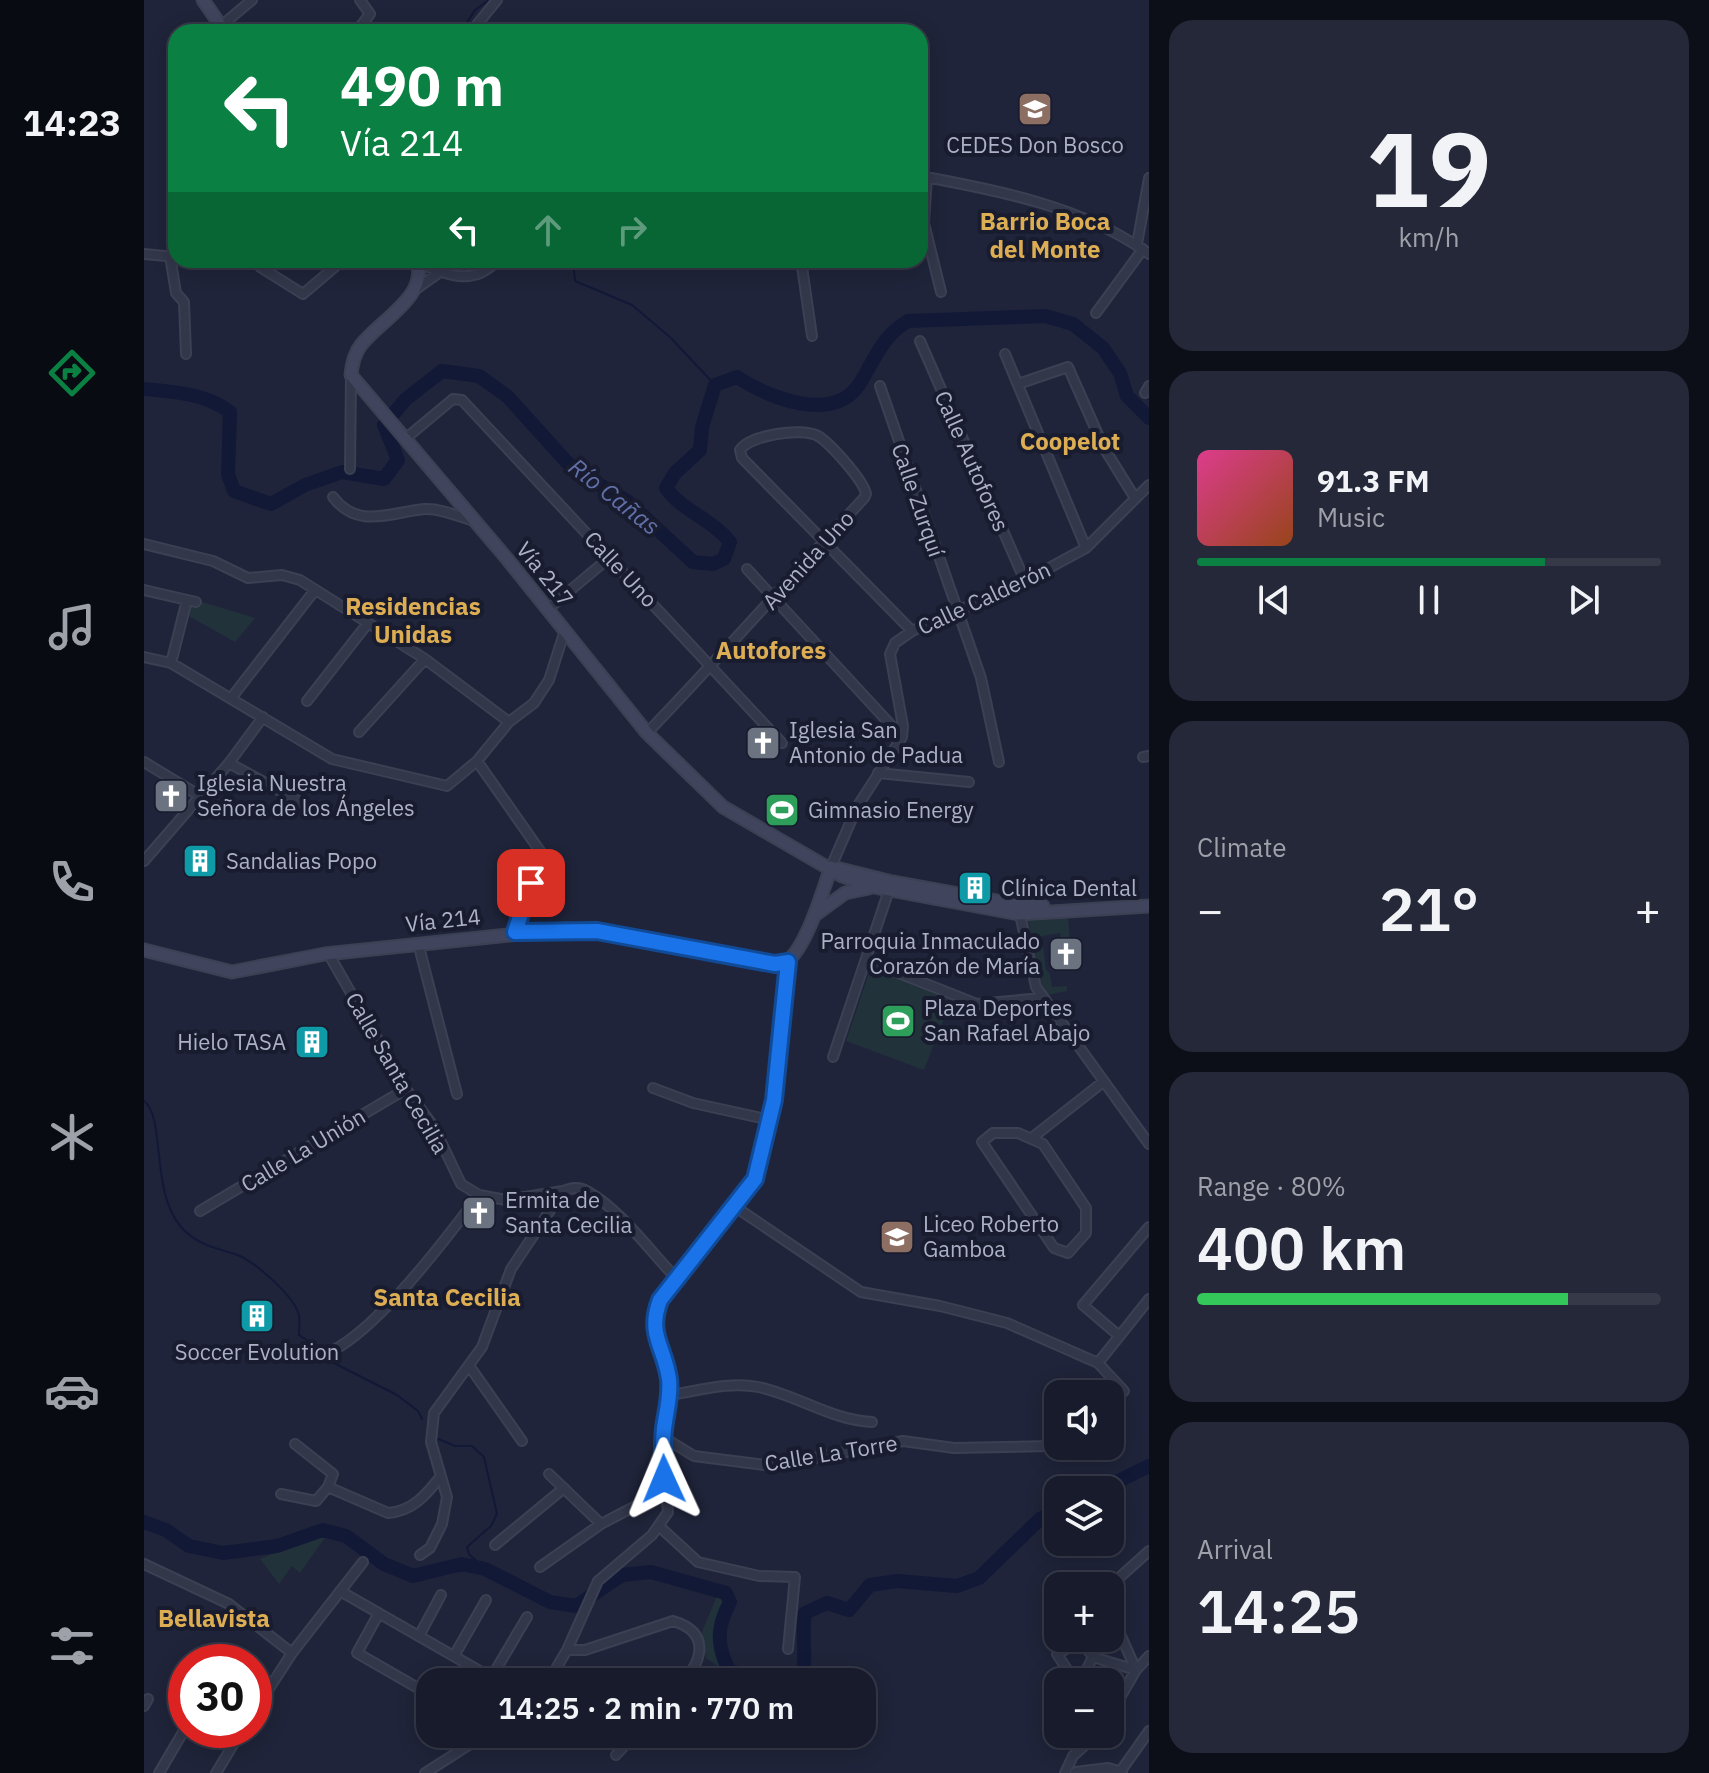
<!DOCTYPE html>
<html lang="en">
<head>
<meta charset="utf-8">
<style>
	body { margin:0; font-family:"IBM Plex Sans",sans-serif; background:#242838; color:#f1f3f6; height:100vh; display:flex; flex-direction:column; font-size:30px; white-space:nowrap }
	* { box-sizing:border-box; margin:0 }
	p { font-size:26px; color:#9ea1a9 }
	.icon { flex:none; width:44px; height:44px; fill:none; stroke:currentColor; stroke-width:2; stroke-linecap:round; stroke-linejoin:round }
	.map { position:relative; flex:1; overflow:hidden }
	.drawer { display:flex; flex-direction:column; gap:20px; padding:20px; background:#0d0f18; width:560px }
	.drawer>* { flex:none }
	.top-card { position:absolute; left:24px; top:24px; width:760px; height:244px; border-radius:24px; box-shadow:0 4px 20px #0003,0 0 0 2px #363948; background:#0b8043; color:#fff; overflow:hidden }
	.buttons { position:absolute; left:900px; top:1380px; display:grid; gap:16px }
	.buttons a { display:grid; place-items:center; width:80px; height:80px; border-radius:16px; background:#171b2c; box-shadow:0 4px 20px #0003,0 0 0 2px #363948; font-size:40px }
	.speed { position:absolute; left:24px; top:1644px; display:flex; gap:16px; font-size:40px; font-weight:700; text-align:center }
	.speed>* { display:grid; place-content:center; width:104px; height:104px; border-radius:50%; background:#171b2c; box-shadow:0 4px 20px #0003,0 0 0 2px #363948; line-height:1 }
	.speed .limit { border:12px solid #d22; background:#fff; color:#111 }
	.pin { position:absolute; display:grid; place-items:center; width:68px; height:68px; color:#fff; margin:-34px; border-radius:16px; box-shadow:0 4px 12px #0006 }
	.me { position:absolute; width:88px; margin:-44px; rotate:359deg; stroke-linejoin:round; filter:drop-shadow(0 0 6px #0008) }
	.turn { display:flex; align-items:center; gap:28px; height:168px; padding:0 40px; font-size:36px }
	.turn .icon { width:104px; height:104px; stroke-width:2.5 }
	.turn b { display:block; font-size:56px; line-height:68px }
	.lanes { display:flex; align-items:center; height:76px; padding:0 40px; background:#0003; justify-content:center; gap:40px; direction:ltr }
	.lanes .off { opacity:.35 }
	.big { font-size:60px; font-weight:600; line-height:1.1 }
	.drawer .widget { flex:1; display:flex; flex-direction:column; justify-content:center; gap:12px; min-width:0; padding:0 28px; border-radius:24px; background:#242838 }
	.drawer .dial { align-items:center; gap:0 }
	.dial b { font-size:104px; line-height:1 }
	.song { display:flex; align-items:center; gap:24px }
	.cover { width:96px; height:96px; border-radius:12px; background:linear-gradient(135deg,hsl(330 70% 55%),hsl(20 70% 35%)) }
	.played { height:8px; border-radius:4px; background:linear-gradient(90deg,#0b8043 75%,#363948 75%) }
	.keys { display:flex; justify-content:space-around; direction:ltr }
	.heat { display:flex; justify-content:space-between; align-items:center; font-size:44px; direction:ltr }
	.charge { height:12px; border-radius:6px; background:linear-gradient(90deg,#34c759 80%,#363948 0) }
	.trip { position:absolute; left:272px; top:1668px; width:460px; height:80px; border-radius:24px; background:#171b2c; box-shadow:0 4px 20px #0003,0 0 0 2px #363948; font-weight:600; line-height:80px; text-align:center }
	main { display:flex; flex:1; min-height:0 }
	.menu { display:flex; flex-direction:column; width:144px; justify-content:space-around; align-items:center; background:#090b12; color:#9ea1a9 }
	.menu .icon { width:56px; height:56px }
	.menu .selected { color:#0b8043 }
	.menu b { font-size:36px; color:#f1f3f6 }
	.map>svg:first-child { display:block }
	.green { fill:#21323b }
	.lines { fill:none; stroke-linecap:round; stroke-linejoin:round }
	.stream { stroke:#121937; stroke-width:2 }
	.river { stroke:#121937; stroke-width:14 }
	.minor-casing { stroke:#3c4053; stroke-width:12 }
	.tertiary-casing { stroke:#3c4053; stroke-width:14 }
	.secondary-casing { stroke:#3c4053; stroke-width:15 }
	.minor { stroke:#32374a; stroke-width:8 }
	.tertiary { stroke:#32374a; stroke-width:10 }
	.secondary { stroke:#40445d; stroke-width:11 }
	.route-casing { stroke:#114b97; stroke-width:20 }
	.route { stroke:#1a73e8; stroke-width:14 }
	.labels { text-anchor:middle; stroke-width:8; stroke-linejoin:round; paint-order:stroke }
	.poi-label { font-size:22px; fill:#adb1c7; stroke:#181c2e; text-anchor:start }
	.street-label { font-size:22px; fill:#adb1c7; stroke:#181c2e }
	.neighbourhood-label { font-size:24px; font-weight:bold; fill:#dcad53; stroke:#181c2e }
	.water-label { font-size:24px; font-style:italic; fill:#6270a9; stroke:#181c2e }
</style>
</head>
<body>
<main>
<nav class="menu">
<b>14:23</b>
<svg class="icon selected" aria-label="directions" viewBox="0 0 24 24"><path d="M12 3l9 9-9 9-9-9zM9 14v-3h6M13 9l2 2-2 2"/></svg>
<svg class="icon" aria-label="music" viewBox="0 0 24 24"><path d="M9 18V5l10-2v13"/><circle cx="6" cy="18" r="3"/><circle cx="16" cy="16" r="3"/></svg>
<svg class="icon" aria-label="phone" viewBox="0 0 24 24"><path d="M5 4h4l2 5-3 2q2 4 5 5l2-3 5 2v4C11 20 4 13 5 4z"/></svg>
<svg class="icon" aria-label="climate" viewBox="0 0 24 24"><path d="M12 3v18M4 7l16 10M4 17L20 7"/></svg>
<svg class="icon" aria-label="car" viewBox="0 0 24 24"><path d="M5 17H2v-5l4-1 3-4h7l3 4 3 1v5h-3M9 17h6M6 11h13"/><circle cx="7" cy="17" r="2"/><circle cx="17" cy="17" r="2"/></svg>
<svg class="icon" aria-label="filters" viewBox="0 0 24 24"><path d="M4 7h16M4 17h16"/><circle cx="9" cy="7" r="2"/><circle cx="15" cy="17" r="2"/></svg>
</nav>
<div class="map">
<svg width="1005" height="1773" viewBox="0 0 1005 1773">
	<rect width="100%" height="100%" fill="#1f243a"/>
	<path class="green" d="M 55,601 L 111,618 L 91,642 L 43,615 L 45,603 Z
		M 924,918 L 926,941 L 917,941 L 916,933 L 898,936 L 902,970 L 906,974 L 908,987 L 923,986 L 923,991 L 904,995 L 899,989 L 884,921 Z
		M 727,967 L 807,1000 L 780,1070 L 702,1041 Z
		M 177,1533 L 182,1536 L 156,1573 L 148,1566 L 135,1584 L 116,1559 Z
		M 573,1596 L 582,1603 C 568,1627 570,1647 583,1672 L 562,1658 L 557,1634 Z"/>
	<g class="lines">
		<path class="stream" d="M 317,32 L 331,10 L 345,0
			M 429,260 L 431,281 L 488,305 L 527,338 L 571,385
			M 0,1101 C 22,1118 6,1191 37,1227 C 52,1244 70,1248 91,1254 C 109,1260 152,1297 155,1316 C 156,1322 155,1329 155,1335 L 170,1345 L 178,1357 L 253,1395 L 274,1411 L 278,1419
			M 292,1438 L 311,1446 L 328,1446 L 340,1457 L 353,1514 L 347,1526 L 323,1547 L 325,1554 L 341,1569"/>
		<path class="river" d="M 0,389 C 30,392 61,393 86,412 L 84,474 L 90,491 L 127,504 L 161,485 L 198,472 L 240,479 L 254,460 L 240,425 L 262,399 L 298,371 L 335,376 L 363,396 L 430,470 L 483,501 L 549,562 L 569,564 L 580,559 L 586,542 C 568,519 538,511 522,488 L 531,473 L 556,450 L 558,427 L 571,385 L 593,377 C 623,397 690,425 716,383 C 731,359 738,336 764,321 L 901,316 L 929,324 L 959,348 L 976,373 L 983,396 L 1005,418
			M 956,1490 L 1005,1466
			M 0,1522 L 22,1530 L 45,1546 L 79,1553 L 133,1546 L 179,1530 L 202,1536 L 240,1564 L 269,1576 L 318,1564 L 341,1569 L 406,1602 L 432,1606 L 478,1575 L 507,1572 L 582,1593 L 586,1602 C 573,1626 572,1645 585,1670 L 617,1682
			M 657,1682 C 664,1657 657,1639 661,1613 L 683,1603 L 705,1610 L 726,1585 L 753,1581 L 813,1586 L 835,1578 L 896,1519 L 914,1510"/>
		<g class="minor-casing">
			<path id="minor" d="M 77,26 L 108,0
				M 212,32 L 226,14 L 216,0
				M 327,32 L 353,0
				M 776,176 C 853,190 941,207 1005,254
				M 783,177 L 780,223 L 797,292
				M 993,244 L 1005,178
				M 0,254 L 32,257
				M 26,256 L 32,293 L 40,302 L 42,354
				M 657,260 L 668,336
				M 274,263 C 305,275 329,287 354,260
				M 116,267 L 159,294 L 199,260
				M 272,289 L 296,272
				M 952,313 L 999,249
				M 776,341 L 881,581
				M 861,354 L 942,548
				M 874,384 L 924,367 L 960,448 L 991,498
				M 736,386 L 837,678 L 855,762
				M 1001,393 L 1005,386
				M 261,439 L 309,399 L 318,400 L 638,743
				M 206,469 L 207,376
				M 189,497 C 214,530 247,512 281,509 C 296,508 316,517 330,521
				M 0,544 L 69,561 L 104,578 L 138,575 L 156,580 L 281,659 L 365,722
				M 603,569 L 758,737
				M 0,590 L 52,602
				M 404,609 L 466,557
				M 0,657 L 27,663 L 188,759 L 303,786 L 333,761 L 365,722 L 390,703 L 405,680 L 421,630
				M 27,663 L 43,600
				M 88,697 L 171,590
				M 163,701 L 224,623
				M 215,732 L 281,659
				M 503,733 C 577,656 648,576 720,498 L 722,494 C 720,481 686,443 674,436 C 658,427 606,435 596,450 L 598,458 L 768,631
				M 999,757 L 1005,756
				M 333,761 L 396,851 L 371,932
				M 0,762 L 56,796
				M 85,763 L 158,803
				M 734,773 L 825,782
				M 0,861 L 85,763 L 119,717
				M 687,867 L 713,807 L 758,737 L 759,726 L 746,654 L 751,643 L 768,631 L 881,581 L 942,548 L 1005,485
				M 875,910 L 892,987 L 1005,1144
				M 274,943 L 313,1094
				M 184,953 L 262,1089 L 290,1127 L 317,1184 L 335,1195 L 362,1200 L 419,1191
				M 724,961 L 833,1004 L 898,998
				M 689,1057 L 746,887
				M 509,1088 L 549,1103 L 626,1120
				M 849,1133 L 874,1133 L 899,1144 L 942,1208 L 942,1233 L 924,1253 L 910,1248 L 838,1142 Z
				M 889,1137 L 959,1082
				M 590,1206 L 717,1292 L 796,1306 L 863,1323 L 954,1363 L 980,1391
				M 56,1211 L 262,1089
				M 974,1335 L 939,1305 L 1005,1227
				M 186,1352 C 234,1329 302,1239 335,1195
				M 954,1363 L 1005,1299
				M 326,1367 L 378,1441
				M 526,1395 C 553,1391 586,1381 614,1387 C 653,1395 687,1420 728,1422
				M 519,1437 L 550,1456 L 629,1466 L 759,1441 L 810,1448 L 908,1446
				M 405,1474 L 457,1524
				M 184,1487 L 244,1513 C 269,1511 282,1495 297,1476
				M 137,1494 L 172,1501 L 184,1487 L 189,1474 L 151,1444
				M 516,1527 L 554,1562 L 615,1576 L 651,1577 L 644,1649
				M 351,1545 L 420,1488
				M 276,1555 L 286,1548 L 298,1524 L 303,1497 L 287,1442 L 290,1413 L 338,1347 L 367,1269 L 419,1191 C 427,1188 435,1186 443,1191 C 477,1210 505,1250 532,1278
				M 0,1564 L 85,1604 L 148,1653
				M 396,1567 L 457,1524 L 520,1491
				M 966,1586 L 1005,1551
				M 196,1591 L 355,1682
				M 966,1611 L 992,1670
				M 235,1613 L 213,1653 L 286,1695
				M 275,1636 L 297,1595
				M 423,1650 L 441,1650 L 529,1621 C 566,1632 559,1660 539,1682
				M 310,1656 L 342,1600
				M 949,1657 L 992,1670
				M 347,1678 L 383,1617
				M 404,1682 L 423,1650 L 454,1581 L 508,1535 L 524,1512 L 518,1446 L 525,1379 L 508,1327 L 516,1300 L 611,1179 L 630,1100 L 644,962
				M 931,1682 L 913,1654 L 937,1641 L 949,1657
				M 936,1682 L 949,1657
				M 0,1706 L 4,1699
				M 110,1712 L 148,1653 L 219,1562
				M 966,1715 L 992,1670 L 1005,1656
				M 472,1755 L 491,1734
				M 976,1772 L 1005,1731
				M 15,1773 L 42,1727
				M 72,1773 L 98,1730
				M 281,1773 L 342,1734
				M 921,1773 L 929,1756 L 953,1734"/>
		</g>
		<g class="tertiary-casing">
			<path id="tertiary" d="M 932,1773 L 964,1769 L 977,1773"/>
		</g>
		<g class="secondary-casing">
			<path id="secondary" d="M 59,0 L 81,32
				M 272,260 C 287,295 235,321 217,345 C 210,354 208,364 207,375 L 364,560 L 503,733 L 579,807 L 698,876 L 730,887 L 875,914 L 1005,906
				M 692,868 L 748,882 L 875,905 L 899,906
				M 671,915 L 701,893 L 725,888
				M 0,950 L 88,972 L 181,954 L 423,929 L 453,931 L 638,964 C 660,957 679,890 687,867"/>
		</g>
		<use href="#minor" class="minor"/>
		<use href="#tertiary" class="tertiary"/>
		<use href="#secondary" class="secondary"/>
	</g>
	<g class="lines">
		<g class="route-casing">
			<path id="route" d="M 387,883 L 371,932 L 453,931 L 631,964 L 644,962 L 630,1100 L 611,1179 L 516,1300 C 503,1335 520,1345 525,1379 C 527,1396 522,1412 520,1429 C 518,1446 519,1462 520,1479"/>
		</g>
		<use href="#route" class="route"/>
	</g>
	<defs>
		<g id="university-square" transform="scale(1.8)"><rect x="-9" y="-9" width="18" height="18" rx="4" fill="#8d6e63" stroke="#181c2e"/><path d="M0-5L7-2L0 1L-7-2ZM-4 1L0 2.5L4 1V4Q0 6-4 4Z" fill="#fff"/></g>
		<g id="church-square" transform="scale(1.8)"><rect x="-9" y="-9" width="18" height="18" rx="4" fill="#6b7280" stroke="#181c2e"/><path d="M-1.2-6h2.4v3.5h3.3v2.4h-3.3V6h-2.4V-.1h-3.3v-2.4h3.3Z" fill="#fff"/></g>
		<g id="stadium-square" transform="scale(1.8)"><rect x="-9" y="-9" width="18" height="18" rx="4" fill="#2e9e5b" stroke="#181c2e"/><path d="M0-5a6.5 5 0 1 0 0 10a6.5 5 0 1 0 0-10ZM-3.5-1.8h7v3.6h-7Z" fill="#fff"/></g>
		<g id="building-square" transform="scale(1.8)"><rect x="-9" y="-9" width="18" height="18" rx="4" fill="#0f9aa8" stroke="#181c2e"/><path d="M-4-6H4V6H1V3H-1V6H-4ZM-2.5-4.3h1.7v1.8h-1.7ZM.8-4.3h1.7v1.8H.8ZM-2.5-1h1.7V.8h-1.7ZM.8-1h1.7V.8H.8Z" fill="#fff"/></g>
		<g id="school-square" transform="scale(1.8)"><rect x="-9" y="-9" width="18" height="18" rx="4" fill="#8d6e63" stroke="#181c2e"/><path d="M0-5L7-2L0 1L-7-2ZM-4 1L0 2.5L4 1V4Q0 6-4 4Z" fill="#fff"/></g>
	</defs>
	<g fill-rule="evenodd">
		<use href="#university-square" x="891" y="109"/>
		<use href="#church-square" x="619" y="743"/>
		<use href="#church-square" x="27" y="796"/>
		<use href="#stadium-square" x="638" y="810"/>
		<use href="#building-square" x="56" y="861"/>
		<use href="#building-square" x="831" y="888"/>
		<use href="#church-square" x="922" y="954"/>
		<use href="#stadium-square" x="754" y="1021"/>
		<use href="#building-square" x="168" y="1042"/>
		<use href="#church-square" x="335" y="1213"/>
		<use href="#school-square" x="753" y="1237"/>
		<use href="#building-square" x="113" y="1316"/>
	</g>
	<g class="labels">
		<g class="poi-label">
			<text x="891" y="153" text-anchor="middle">CEDES Don Bosco</text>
			<text x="645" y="738">Iglesia San<tspan x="645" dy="25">Antonio de Padua</tspan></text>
			<text x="53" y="791">Iglesia Nuestra<tspan x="53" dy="25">Señora de los Ángeles</tspan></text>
			<text x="664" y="818">Gimnasio Energy</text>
			<text x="82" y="869">Sandalias Popo</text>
			<text x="857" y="896">Clínica Dental</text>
			<text x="896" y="949" text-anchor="end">Parroquia Inmaculado<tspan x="896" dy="25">Corazón de María</tspan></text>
			<text x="780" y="1016">Plaza Deportes<tspan x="780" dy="25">San Rafael Abajo</tspan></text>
			<text x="142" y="1050" text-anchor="end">Hielo TASA</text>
			<text x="361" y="1208">Ermita de<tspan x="361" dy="25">Santa Cecilia</tspan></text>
			<text x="779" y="1232">Liceo Roberto<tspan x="779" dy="25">Gamboa</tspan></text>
			<text x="113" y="1360" text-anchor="middle">Soccer Evolution</text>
		</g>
		<g class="street-label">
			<text transform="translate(828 461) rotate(66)" y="8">Calle Autofores</text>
			<text transform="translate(774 500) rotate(71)" y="8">Calle Zurquí</text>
			<text transform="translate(664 560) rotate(-48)" y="8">Avenida Uno</text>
			<text transform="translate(477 569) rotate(47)" y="8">Calle Uno</text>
			<text transform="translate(401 574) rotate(51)" y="8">Vía 217</text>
			<text transform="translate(840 598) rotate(-25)" y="8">Calle Calderón</text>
			<text transform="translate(299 920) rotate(-6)" y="8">Vía 214</text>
			<text transform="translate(253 1073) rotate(60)" y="8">Calle Santa Cecilia</text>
			<text transform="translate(159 1150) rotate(-31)" y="8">Calle La Unión</text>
			<text transform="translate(687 1453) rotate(-9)" y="8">Calle La Torre</text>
		</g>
		<g class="neighbourhood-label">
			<text x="901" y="230">Barrio Boca<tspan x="901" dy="28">del Monte</tspan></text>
			<text x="926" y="450">Coopelot</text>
			<text x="269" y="615">Residencias<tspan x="269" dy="28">Unidas</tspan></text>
			<text x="627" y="659">Autofores</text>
			<text x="303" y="1306">Santa Cecilia</text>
			<text x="70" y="1627">Bellavista</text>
		</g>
		<g class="water-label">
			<text transform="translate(470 497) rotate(38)" y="8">Río Cañas</text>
		</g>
	</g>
</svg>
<div class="buttons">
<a><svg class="icon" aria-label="sound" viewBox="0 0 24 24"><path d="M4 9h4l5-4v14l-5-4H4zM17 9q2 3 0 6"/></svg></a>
<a><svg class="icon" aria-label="layers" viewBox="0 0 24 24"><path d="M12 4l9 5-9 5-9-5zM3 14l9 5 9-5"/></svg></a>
<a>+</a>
<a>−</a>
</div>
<div class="speed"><div class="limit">30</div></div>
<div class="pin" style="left:387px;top:883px;background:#d93025"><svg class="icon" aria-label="arrive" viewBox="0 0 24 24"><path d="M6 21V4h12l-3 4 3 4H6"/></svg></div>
<svg class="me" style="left:520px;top:1479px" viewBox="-20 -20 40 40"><path d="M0-17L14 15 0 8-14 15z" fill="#1a73e8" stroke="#fff" stroke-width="4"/></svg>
<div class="trip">14:25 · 2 min · 770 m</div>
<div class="top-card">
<div class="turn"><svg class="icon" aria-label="left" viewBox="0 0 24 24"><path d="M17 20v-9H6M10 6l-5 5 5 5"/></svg><div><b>490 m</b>Vía 214</div></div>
<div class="lanes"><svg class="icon" aria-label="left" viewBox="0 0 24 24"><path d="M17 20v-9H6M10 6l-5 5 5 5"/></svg><svg class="icon off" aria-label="ahead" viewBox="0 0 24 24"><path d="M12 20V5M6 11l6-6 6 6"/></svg><svg class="icon off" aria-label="right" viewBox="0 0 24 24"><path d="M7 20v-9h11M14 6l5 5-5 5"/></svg></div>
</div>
</div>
<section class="drawer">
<div class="widget dial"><b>19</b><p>km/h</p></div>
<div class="widget">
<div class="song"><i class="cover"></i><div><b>91.3 FM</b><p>Music</p></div></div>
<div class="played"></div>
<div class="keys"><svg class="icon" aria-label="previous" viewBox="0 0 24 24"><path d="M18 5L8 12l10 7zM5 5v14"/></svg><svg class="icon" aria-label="pause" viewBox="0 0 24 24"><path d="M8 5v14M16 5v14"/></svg><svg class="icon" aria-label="next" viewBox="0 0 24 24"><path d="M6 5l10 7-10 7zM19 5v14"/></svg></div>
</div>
<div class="widget"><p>Climate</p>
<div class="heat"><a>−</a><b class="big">21°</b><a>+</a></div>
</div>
<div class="widget"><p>Range · 80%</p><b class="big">400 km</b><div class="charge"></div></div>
<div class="widget"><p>Arrival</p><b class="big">14:25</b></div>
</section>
</main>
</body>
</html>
